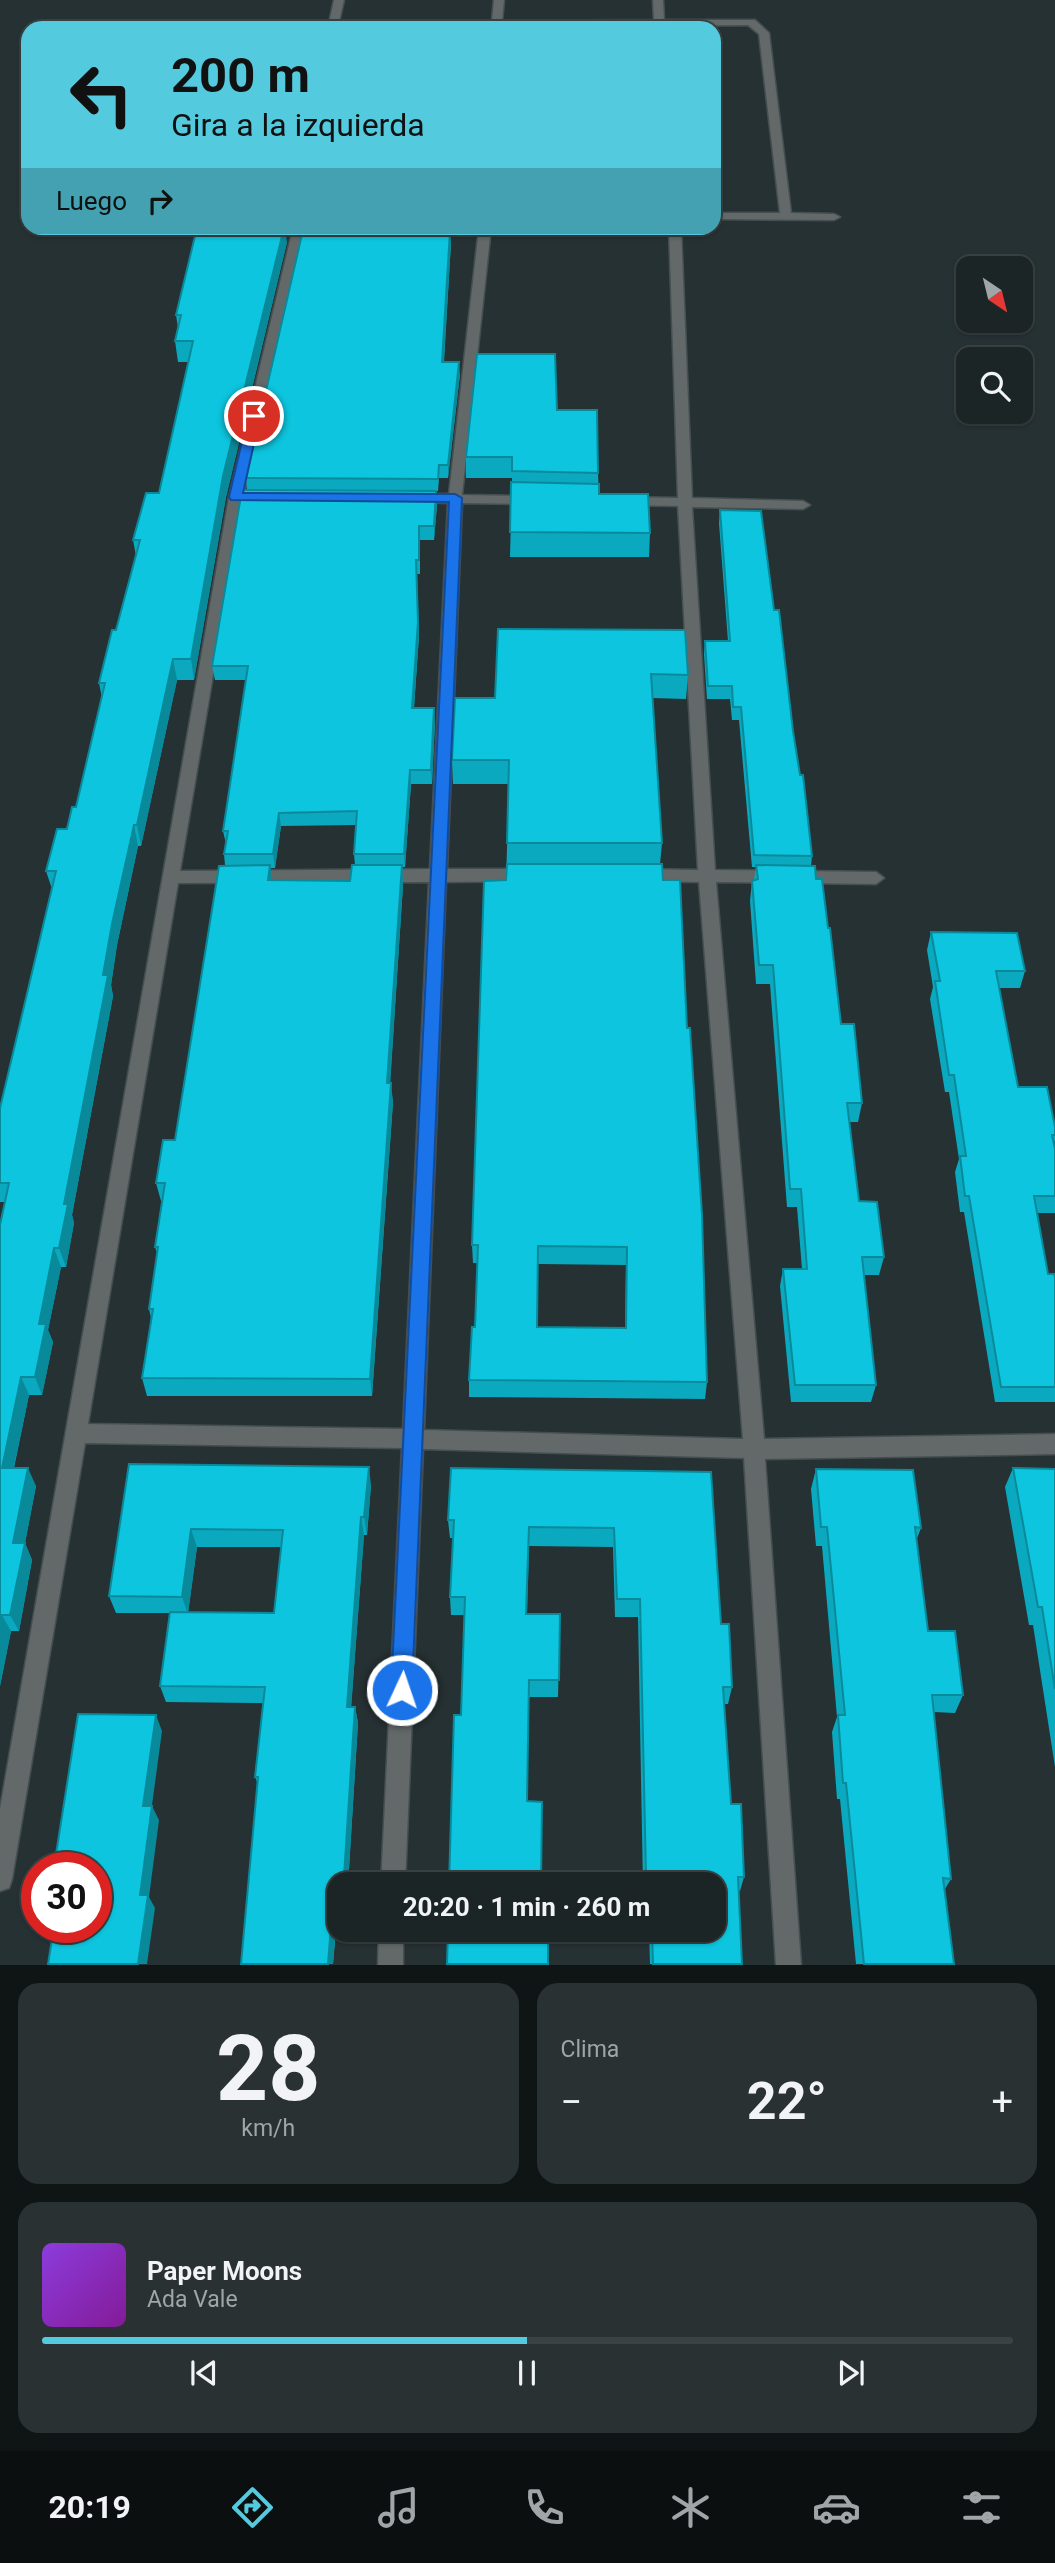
<!DOCTYPE html>
<html lang="es">
<head>
<meta charset="utf-8">
<style>
	body { margin:0; font-family:Roboto,sans-serif; background:#293132; color:#f1f3f6; height:100vh; display:flex; flex-direction:column; font-size:26px; white-space:nowrap }
	* { box-sizing:border-box; margin:0 }
	p { font-size:23px; color:#a0a5a7 }
	.icon { flex:none; width:38px; height:38px; fill:none; stroke:currentColor; stroke-width:2; stroke-linecap:round; stroke-linejoin:round }
	.map { position:relative; height:1965px; overflow:hidden }
	.side { display:flex; flex-direction:column; gap:18px; padding:18px; background:#0f1415; flex:1 }
	.side>* { flex:none }
	.guide { position:absolute; left:21px; top:21px; width:700px; height:214px; border-radius:21px; box-shadow:0 2px 5px #0004,0 0 0 2px #3a4243; background:#54cade; color:#111; overflow:hidden }
	.needle { width:46px; rotate:145deg }
	.fabs { position:absolute; left:956px; top:256px; display:grid; gap:14px }
	.fabs a { display:grid; place-items:center; width:77px; height:77px; border-radius:14px; background:#1c2526; box-shadow:0 2px 5px #0004,0 0 0 2px #3a4243; font-size:35px }
	.speed { position:absolute; left:21px; top:1852px; display:flex; gap:14px; font-size:35px; font-weight:700; text-align:center }
	.speed>* { display:grid; place-content:center; width:91px; height:91px; border-radius:50%; background:#1c2526; box-shadow:0 2px 5px #0004,0 0 0 2px #3a4243; line-height:1 }
	.speed .limit { border:10px solid #d22; background:#fff; color:#111 }
	.pin { position:absolute; display:grid; place-items:center; width:60px; height:60px; color:#fff; margin:-30px; border:4px solid #fff; border-radius:50%; box-shadow:0 2px 7px #0007 }
	.me { position:absolute; width:77px; margin:-38px; rotate:3deg; stroke-linejoin:round; filter:drop-shadow(0 0 5px #0008) }
	.turn { display:flex; align-items:center; gap:24px; height:147px; padding:0 35px; font-size:32px }
	.turn .icon { width:91px; height:91px; stroke-width:2.5 }
	.turn b { display:block; font-size:49px; line-height:60px }
	.then { display:flex; align-items:center; height:66px; padding:0 35px; background:#0003; gap:14px; font-size:26px }
	.big { font-size:52px; font-weight:700; line-height:1.1 }
	.side .card { flex:1; display:flex; flex-direction:column; justify-content:center; gap:10px; min-width:0; padding:0 24px; border-radius:21px; background:#293132 }
	.side .dial { align-items:center; gap:0 }
	.dial b { font-size:91px; line-height:1 }
	.song { display:flex; align-items:center; gap:21px }
	.cover { width:84px; height:84px; border-radius:10px; background:linear-gradient(135deg,hsl(270 70% 55%),hsl(290 70% 35%)) }
	.played { height:7px; border-radius:4px; background:linear-gradient(90deg,#54cade 50%,#3a4243 50%) }
	.keys { display:flex; justify-content:space-around; direction:ltr }
	.heat { display:flex; justify-content:space-between; align-items:center; font-size:38px; direction:ltr }
	.side .tiles { flex:1; display:grid; gap:18px; grid-template-columns:1fr 1fr }
	.card:last-child { grid-column:span 2 }
	.trip { position:absolute; left:327px; top:1872px; width:399px; height:70px; border-radius:21px; background:#1c2526; box-shadow:0 2px 5px #0004,0 0 0 2px #3a4243; font-weight:700; line-height:70px; text-align:center }
	.menu { display:flex; height:112px; justify-content:space-around; align-items:center; background:#0b0f0f; color:#a0a5a7 }
	.menu .icon { width:49px; height:49px }
	.menu .active { color:#54cade }
	.menu b { font-size:32px; color:#f1f3f6 }
	.map>svg:first-child { display:block }
	.lines { fill:none; stroke-linecap:round; stroke-linejoin:round }
	.minor-casing { stroke:#454f51; stroke-width:3 }
	.minor { fill:#636869; fill-rule:evenodd }
	.wall { fill:#0ba9bf; fill-rule:evenodd }
	.shaded-wall { fill:#098a9b }
	.building { fill:#0dc5de; stroke:#098a9b; stroke-width:2; fill-rule:evenodd }
	.route { fill:#1a73e8; stroke:#114b97; stroke-width:2 }
</style>
</head>
<body>
<div class="map">
<svg width="1055" height="1965" viewBox="0 0 1055 1965">
	<rect width="100%" height="100%" fill="#263133"/>
	<g class="lines">
		<g class="minor-casing">
			<path id="minor" d="M 334,0 L 344,0 L 339,22 L 492,21 L 494,0 L 504,0 L 502,21 L 654,20 L 653,0 L 663,0 L 664,20 L 755,20 L 769,33 L 791,213 L 834,214 L 840,217 L 834,220 L 714,219 L 714,213 L 780,213 L 759,34 L 748,25 L 664,26 L 664,28 L 654,28 L 654,26 L 328,28 Z
				M 293,228 L 305,228 L 243,497 L 180,871 L 430,869 L 448,503 L 415,502 L 408,498 L 415,494 L 449,494 L 479,228 L 491,228 L 462,495 L 534,496 L 541,500 L 534,504 L 462,503 L 447,869 L 530,869 L 538,875 L 530,881 L 446,882 L 424,1430 L 743,1439 L 699,882 L 642,881 L 634,875 L 642,869 L 698,870 L 678,506 L 625,505 L 618,501 L 625,497 L 678,498 L 669,228 L 681,228 L 692,498 L 803,501 L 810,505 L 803,509 L 692,507 L 715,870 L 876,872 L 884,878 L 876,884 L 716,882 L 764,1439 L 1055,1434 L 1055,1454 L 765,1459 L 801,1965 L 776,1965 L 744,1458 L 423,1449 L 405,1885 L 381,1885 L 402,1448 L 85,1443 L 12,1879 L 9,1888 L 0,1891 L 0,1809 L 229,497 ZM 429,882 L 403,1429 L 88,1424 L 178,883 Z
				M 379,1930 L 403,1930 L 403,1965 L 378,1965 Z"/>
		</g>
		<use href="#minor" class="minor"/>
	</g>
	<path class="wall" d="M 287,242 L 226,497 L 194,680 L 177,680 L 141,846 L 138,846 L 117,945 L 111,985 L 113,996 L 72,1215 L 74,1223 L 66,1267 L 61,1267 L 48,1330 L 53,1342 L 42,1395 L 29,1395 L 14,1468 L 36,1486 L 25,1543 L 32,1560 L 19,1631 L 11,1631 L 0,1686 L 5,1202 L 0,1202 L 0,1108 L 52,889 L 46,871 L 76,807 L 102,698 L 99,683 L 116,630 L 136,556 L 133,540 L 159,493 L 188,362 L 178,362 L 175,341 L 178,328 L 176,315 Z
		M 451,243 L 444,362 L 460,374 L 448,478 L 439,478 L 438,491 L 436,491 L 437,505 L 434,540 L 420,540 L 420,574 L 417,574 L 419,636 L 414,708 L 435,722 L 432,784 L 411,784 L 405,867 L 402,867 L 403,885 L 390,1083 L 393,1102 L 372,1396 L 147,1396 L 142,1378 L 151,1318 L 149,1309 L 157,1253 L 155,1247 L 163,1201 L 161,1201 L 156,1183 L 175,1140 L 225,865 L 224,854 L 226,844 L 223,831 L 246,680 L 215,680 L 212,666 L 247,490 L 246,478 ZM 356,825 L 354,854 L 355,865 L 350,881 L 272,880 L 270,868 L 275,868 L 281,826 Z
		M 557,410 L 598,473 L 599,494 L 650,533 L 649,557 L 510,557 L 512,478 L 466,478 L 466,457 Z
		M 720,510 L 774,610 L 812,856 L 811,866 L 816,879 L 841,1024 L 862,1103 L 858,1122 L 849,1122 L 859,1201 L 884,1257 L 879,1275 L 864,1275 L 876,1385 L 871,1402 L 791,1402 L 780,1286 L 783,1269 L 802,1269 L 797,1207 L 787,1207 L 770,984 L 756,984 L 750,901 L 752,881 L 754,880 L 756,867 L 752,867 L 739,720 L 732,720 L 730,699 L 707,699 L 704,654 L 705,641 L 728,641 L 719,523 Z
		M 498,629 L 688,675 L 686,699 L 652,698 L 662,843 L 660,864 L 687,1028 L 707,1382 L 705,1399 L 469,1397 L 469,1380 L 475,1327 L 478,1263 L 473,1263 L 472,1245 L 506,880 L 509,784 L 453,784 L 452,760 L 495,698 ZM 538,1264 L 626,1265 L 625,1328 L 537,1327 Z
		M 931,932 L 1025,971 L 1020,988 L 999,988 L 1018,1087 L 1055,1127 L 1055,1140 L 1054,1143 L 1055,1149 L 1055,1213 L 1037,1213 L 1048,1274 L 1055,1278 L 1055,1402 L 995,1402 L 964,1212 L 960,1212 L 955,1172 L 959,1159 L 949,1092 L 945,1092 L 930,999 L 933,987 L 927,950 Z
		M 129,1464 L 371,1485 L 367,1535 L 364,1535 L 351,1707 L 355,1707 L 358,1723 L 348,1885 L 340,1885 L 333,1964 L 255,1777 L 263,1703 L 166,1702 L 160,1686 L 170,1613 L 116,1613 L 109,1596 ZM 197,1547 L 281,1547 L 274,1613 L 188,1613 Z
		M 1013,1468 L 1055,1469 L 1055,1767 L 1033,1625 L 1029,1625 L 1005,1487 Z
		M 816,1469 L 921,1528 L 916,1541 L 928,1631 L 963,1695 L 955,1713 L 934,1712 L 951,1879 L 945,1889 L 954,1964 L 856,1964 L 840,1799 L 837,1799 L 832,1732 L 837,1717 L 822,1546 L 816,1546 L 811,1489 Z
		M 711,1472 L 721,1624 L 732,1687 L 728,1704 L 724,1704 L 731,1804 L 744,1877 L 740,1891 L 738,1891 L 742,1964 L 650,1964 L 649,1930 L 714,1930 L 714,1885 L 643,1885 L 638,1617 L 615,1617 L 613,1547 L 529,1546 L 527,1614 L 560,1614 L 558,1697 L 528,1697 L 527,1801 L 541,1885 L 461,1715 L 465,1615 L 451,1615 L 450,1597 L 453,1538 L 450,1538 L 448,1520 Z"/>
	<path class="shaded-wall" d="M 284,228 L 285,228 L 287,242 L 226,497 L 194,680 L 191,659 L 223,476 Z
		M 450,231 L 451,243 L 443,374 L 442,362 Z
		M 459,362 L 460,374 L 448,478 L 448,465 Z
		M 436,491 L 437,505 L 434,540 L 434,526 Z
		M 416,560 L 419,636 L 413,722 L 412,708 Z
		M 173,659 L 177,680 L 141,846 L 137,825 Z
		M 434,708 L 435,722 L 432,784 L 431,770 Z
		M 410,770 L 411,784 L 405,867 L 404,854 Z
		M 279,813 L 281,826 L 275,868 L 273,854 Z
		M 134,825 L 138,846 L 117,945 L 111,985 L 113,996 L 72,1215 L 74,1223 L 66,1267 L 59,1248 L 64,1204 L 112,924 Z
		M 270,865 L 273,885 L 268,880 Z
		M 402,865 L 403,885 L 389,1102 L 387,1083 Z
		M 391,1083 L 393,1102 L 372,1396 L 370,1379 Z
		M 54,1248 L 61,1267 L 48,1330 L 53,1342 L 42,1395 L 35,1377 L 39,1324 Z
		M 21,1377 L 29,1395 L 10,1485 L 2,1468 Z
		M 369,1467 L 371,1485 L 367,1535 L 364,1517 Z
		M 28,1468 L 36,1486 L 25,1543 L 32,1560 L 19,1631 L 10,1615 L 13,1543 Z
		M 361,1517 L 364,1535 L 350,1723 L 347,1707 Z
		M 191,1529 L 197,1547 L 188,1614 L 182,1597 Z
		M 2,1615 L 11,1631 L 0,1686 L 0,1627 Z
		M 355,1707 L 358,1723 L 348,1885 L 347,1885 L 344,1876 Z
		M 156,1715 L 162,1731 L 150,1820 L 143,1806 Z
		M 152,1806 L 159,1820 L 149,1897 L 155,1908 L 147,1964 L 138,1964 L 140,1895 Z
		M 335,1875 L 339,1889 L 333,1964 L 328,1964 Z"/>
	<path class="building" d="M 215,228 L 284,228 L 223,476 L 191,659 L 173,659 L 137,825 L 134,825 L 112,924 L 103,975 L 108,975 L 64,1204 L 68,1204 L 59,1248 L 54,1248 L 39,1324 L 46,1324 L 35,1377 L 21,1377 L 2,1468 L 28,1468 L 13,1543 L 25,1543 L 10,1615 L 2,1615 L 0,1627 L 0,1225 L 9,1183 L 0,1183 L 0,1108 L 56,871 L 46,871 L 57,829 L 67,829 L 72,807 L 76,807 L 105,683 L 99,683 L 112,630 L 116,630 L 140,540 L 133,540 L 146,493 L 159,493 L 193,341 L 175,341 L 181,315 L 176,315 L 196,232 L 214,232 Z
		M 303,230 L 450,231 L 442,362 L 459,362 L 448,465 L 439,465 L 438,479 L 246,478 Z
		M 477,354 L 555,354 L 557,410 L 597,410 L 598,473 L 512,471 L 512,457 L 466,457 Z
		M 511,482 L 599,484 L 599,494 L 648,494 L 650,533 L 510,532 Z
		M 242,490 L 436,491 L 434,526 L 419,526 L 419,560 L 416,560 L 418,622 L 412,708 L 434,708 L 431,770 L 410,770 L 404,854 L 354,854 L 357,811 L 279,813 L 273,854 L 224,854 L 228,831 L 223,831 L 248,666 L 212,666 Z
		M 720,510 L 761,511 L 774,610 L 779,610 L 793,731 L 800,775 L 803,775 L 812,856 L 754,855 L 741,707 L 733,707 L 732,686 L 708,686 L 705,641 L 730,641 Z
		M 498,629 L 685,630 L 688,675 L 651,674 L 662,843 L 507,843 L 509,760 L 452,760 L 455,698 L 495,698 Z
		M 507,864 L 662,864 L 663,880 L 680,880 L 687,1028 L 690,1028 L 702,1215 L 707,1382 L 469,1380 L 472,1327 L 475,1327 L 478,1245 L 472,1245 L 484,881 L 506,880 ZM 538,1246 L 627,1247 L 626,1328 L 537,1327 Z
		M 270,865 L 268,880 L 350,881 L 352,865 L 402,865 L 387,1083 L 391,1083 L 370,1379 L 142,1378 L 153,1309 L 149,1309 L 158,1247 L 155,1247 L 165,1183 L 156,1183 L 163,1140 L 175,1140 L 219,866 Z
		M 756,865 L 815,866 L 816,879 L 822,879 L 828,928 L 830,928 L 841,1024 L 854,1024 L 862,1103 L 847,1103 L 859,1201 L 877,1202 L 884,1257 L 862,1257 L 876,1385 L 795,1385 L 783,1269 L 807,1269 L 801,1189 L 790,1189 L 773,965 L 759,965 L 752,881 L 758,879 Z
		M 931,932 L 1017,933 L 1025,971 L 996,971 L 1018,1087 L 1047,1087 L 1055,1127 L 1055,1135 L 1052,1135 L 1055,1149 L 1055,1196 L 1034,1196 L 1048,1274 L 1054,1274 L 1055,1278 L 1055,1387 L 1001,1387 L 969,1196 L 965,1196 L 960,1156 L 966,1156 L 954,1075 L 949,1075 L 935,981 L 940,981 Z
		M 129,1464 L 369,1467 L 364,1517 L 361,1517 L 347,1707 L 355,1707 L 344,1876 L 335,1875 L 328,1964 L 241,1964 L 258,1777 L 255,1777 L 265,1687 L 160,1686 L 170,1612 L 274,1613 L 283,1530 L 191,1529 L 182,1597 L 109,1596 Z
		M 451,1468 L 711,1472 L 721,1624 L 729,1624 L 732,1687 L 723,1687 L 731,1804 L 741,1804 L 744,1877 L 738,1877 L 742,1964 L 653,1964 L 652,1930 L 714,1930 L 714,1885 L 650,1885 L 650,1876 L 646,1876 L 640,1599 L 617,1599 L 614,1528 L 529,1527 L 526,1614 L 560,1614 L 559,1680 L 529,1680 L 527,1801 L 542,1802 L 541,1885 L 449,1885 L 454,1715 L 461,1715 L 465,1597 L 450,1597 L 454,1520 L 448,1520 Z
		M 1013,1468 L 1055,1469 L 1055,1689 L 1042,1607 L 1038,1607 Z
		M 816,1469 L 913,1470 L 921,1528 L 915,1527 L 928,1631 L 955,1631 L 963,1695 L 932,1695 L 951,1879 L 943,1878 L 954,1964 L 864,1964 L 846,1783 L 843,1783 L 838,1715 L 845,1715 L 827,1527 L 821,1527 Z
		M 78,1714 L 156,1715 L 143,1806 L 152,1806 L 140,1895 L 148,1895 L 138,1964 L 48,1964 L 54,1927 L 96,1927 L 96,1867 L 54,1867 Z
		M 448,1930 L 548,1930 L 548,1964 L 447,1964 Z"/>
	<path class="route" d="M 254,413 L 260,416 L 243,493 L 455,494 L 462,498 L 412,1690 L 409,1697 L 402,1700 L 394,1697 L 391,1690 L 449,502 L 231,500 L 229,497 L 248,416 Z"/>
</svg>
<div class="fabs">
<a><svg class="needle" viewBox="-14 -14 28 28"><path d="M0-13l5 13h-10z" fill="#e53935"/><path d="M0 13l5-13h-10z" fill="#a0a5a7"/></svg></a>
<a><svg class="icon" aria-label="search" viewBox="0 0 24 24"><circle cx="10" cy="10" r="6"/><path d="M15 15l6 6"/></svg></a>
</div>
<div class="speed"><div class="limit">30</div></div>
<div class="pin" style="left:254px;top:416px;background:#d93025"><svg class="icon" aria-label="arrive" viewBox="0 0 24 24"><path d="M6 21V4h12l-3 4 3 4H6"/></svg></div>
<svg class="me" style="left:402px;top:1690px" viewBox="-20 -20 40 40"><circle r="17" fill="#1a73e8" stroke="#fff" stroke-width="3"/><path d="M0-11L8 9 0 5-8 9z" fill="#fff"/></svg>
<div class="trip">20:20 · 1 min · 260 m</div>
<div class="guide">
<div class="turn"><svg class="icon" aria-label="left" viewBox="0 0 24 24"><path d="M17 20v-9H6M10 6l-5 5 5 5"/></svg><div><b>200 m</b>Gira a la izquierda</div></div>
<div class="then">Luego<svg class="icon" aria-label="right" viewBox="0 0 24 24"><path d="M7 20v-9h11M14 6l5 5-5 5"/></svg></div>
</div>
</div>
<section class="side">
<div class="tiles">
<div class="card dial"><b>28</b><p>km/h</p></div>
<div class="card"><p>Clima</p>
<div class="heat"><a>−</a><b class="big">22°</b><a>+</a></div>
</div>
<div class="card">
<div class="song"><i class="cover"></i><div><b>Paper Moons</b><p>Ada Vale</p></div></div>
<div class="played"></div>
<div class="keys"><svg class="icon" aria-label="previous" viewBox="0 0 24 24"><path d="M18 5L8 12l10 7zM5 5v14"/></svg><svg class="icon" aria-label="pause" viewBox="0 0 24 24"><path d="M8 5v14M16 5v14"/></svg><svg class="icon" aria-label="next" viewBox="0 0 24 24"><path d="M6 5l10 7-10 7zM19 5v14"/></svg></div>
</div>
</div>
</section>
<nav class="menu">
<b>20:19</b>
<svg class="icon active" aria-label="directions" viewBox="0 0 24 24"><path d="M12 3l9 9-9 9-9-9zM9 14v-3h6M13 9l2 2-2 2"/></svg>
<svg class="icon" aria-label="music" viewBox="0 0 24 24"><path d="M9 18V5l10-2v13"/><circle cx="6" cy="18" r="3"/><circle cx="16" cy="16" r="3"/></svg>
<svg class="icon" aria-label="phone" viewBox="0 0 24 24"><path d="M5 4h4l2 5-3 2q2 4 5 5l2-3 5 2v4C11 20 4 13 5 4z"/></svg>
<svg class="icon" aria-label="climate" viewBox="0 0 24 24"><path d="M12 3v18M4 7l16 10M4 17L20 7"/></svg>
<svg class="icon" aria-label="car" viewBox="0 0 24 24"><path d="M5 17H2v-5l4-1 3-4h7l3 4 3 1v5h-3M9 17h6M6 11h13"/><circle cx="7" cy="17" r="2"/><circle cx="17" cy="17" r="2"/></svg>
<svg class="icon" aria-label="filters" viewBox="0 0 24 24"><path d="M4 7h16M4 17h16"/><circle cx="9" cy="7" r="2"/><circle cx="15" cy="17" r="2"/></svg>
</nav>
</body>
</html>
